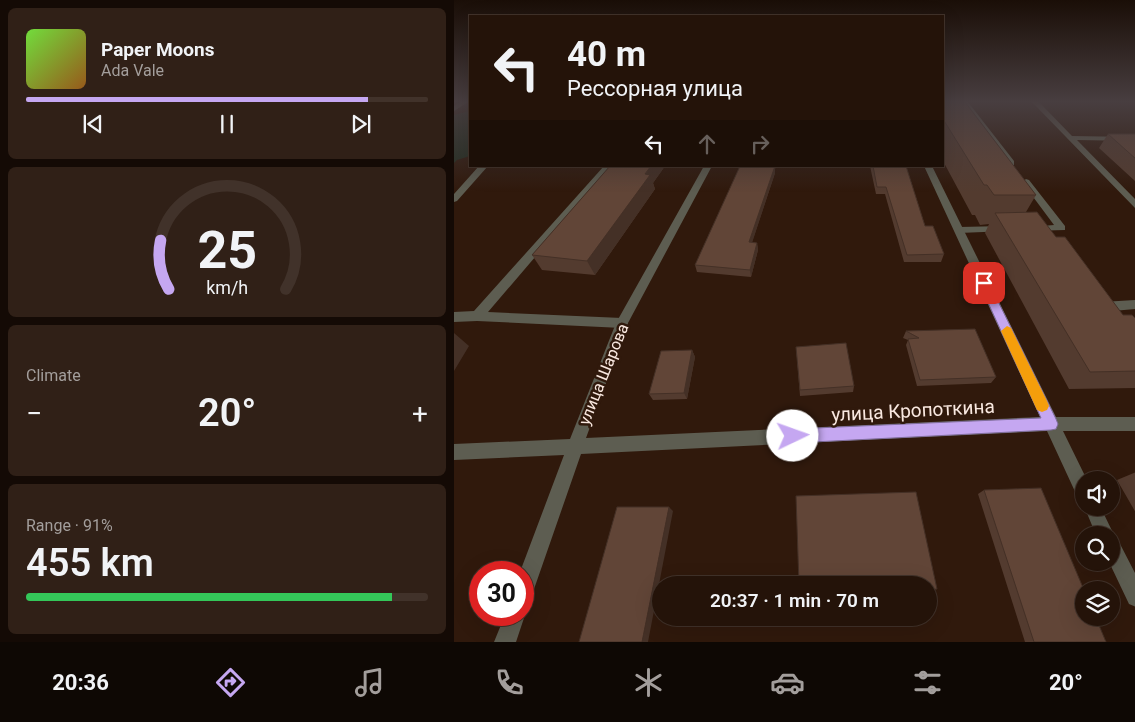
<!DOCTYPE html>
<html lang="en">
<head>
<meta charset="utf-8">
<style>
	body { margin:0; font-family:Roboto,sans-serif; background:#302017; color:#f1f3f6; height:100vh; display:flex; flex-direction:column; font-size:19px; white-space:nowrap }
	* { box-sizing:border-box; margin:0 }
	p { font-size:16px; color:#a39e9c }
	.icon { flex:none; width:28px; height:28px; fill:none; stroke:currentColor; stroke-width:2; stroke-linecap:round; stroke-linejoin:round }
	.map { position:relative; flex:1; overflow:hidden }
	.details { display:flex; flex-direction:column; gap:8px; padding:8px; background:#140a05; width:454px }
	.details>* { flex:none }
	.guide { position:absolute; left:15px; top:15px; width:475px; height:152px; border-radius:0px; box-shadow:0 5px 20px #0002,0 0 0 1px #41322a; background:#241309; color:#f1f3f6; overflow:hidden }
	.controls { position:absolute; left:621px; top:471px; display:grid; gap:10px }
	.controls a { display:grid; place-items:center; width:45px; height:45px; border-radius:50%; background:#241309; box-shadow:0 5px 20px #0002,0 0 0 1px #41322a; font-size:25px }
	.speed { position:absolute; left:15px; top:561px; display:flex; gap:10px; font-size:25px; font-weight:700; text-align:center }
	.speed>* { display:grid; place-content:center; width:65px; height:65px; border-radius:50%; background:#241309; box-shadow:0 5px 20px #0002,0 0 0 1px #41322a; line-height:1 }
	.speed .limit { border:8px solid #d22; background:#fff; color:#111 }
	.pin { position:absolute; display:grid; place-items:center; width:42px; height:42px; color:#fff; margin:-21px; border-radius:10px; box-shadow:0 2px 8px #0006 }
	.me { position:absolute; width:55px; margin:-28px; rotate:87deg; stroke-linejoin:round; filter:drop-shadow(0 0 4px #0008) }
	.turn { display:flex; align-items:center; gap:18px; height:105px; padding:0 15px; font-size:22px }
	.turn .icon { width:65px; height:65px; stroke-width:2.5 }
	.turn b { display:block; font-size:35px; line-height:42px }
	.lanes { display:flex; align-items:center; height:48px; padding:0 15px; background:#0003; justify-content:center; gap:25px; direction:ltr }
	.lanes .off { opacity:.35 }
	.big { font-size:38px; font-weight:600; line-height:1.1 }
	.details .card { flex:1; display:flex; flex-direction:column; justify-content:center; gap:8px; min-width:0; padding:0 18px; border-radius:8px; background:#302017 }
	.details .dial { align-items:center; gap:0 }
	.dial svg { height:130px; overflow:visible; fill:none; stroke:#41322a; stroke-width:7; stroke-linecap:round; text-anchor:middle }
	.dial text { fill:#f1f3f6; stroke:none }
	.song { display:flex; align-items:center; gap:15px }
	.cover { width:60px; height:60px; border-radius:8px; background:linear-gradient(135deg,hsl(100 70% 55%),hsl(30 70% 35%)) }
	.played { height:5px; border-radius:2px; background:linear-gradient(90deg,#c5a7f1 85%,#41322a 85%) }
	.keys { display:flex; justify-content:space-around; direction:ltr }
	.heat { display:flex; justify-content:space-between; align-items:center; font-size:28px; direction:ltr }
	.charge { height:8px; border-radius:4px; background:linear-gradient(90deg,#34c759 91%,#41322a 0) }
	.trip { position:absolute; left:198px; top:576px; width:285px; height:50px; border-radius:25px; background:#241309; box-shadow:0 5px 20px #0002,0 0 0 1px #41322a; font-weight:600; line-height:50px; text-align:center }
	.tab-bar { display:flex; height:80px; justify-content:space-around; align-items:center; background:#0e0804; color:#a39e9c }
	.tab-bar .icon { width:35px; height:35px }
	.tab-bar .active { color:#c5a7f1 }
	.tab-bar b { font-size:22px; color:#f1f3f6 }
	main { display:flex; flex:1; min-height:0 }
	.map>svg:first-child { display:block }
	.green { fill:#222e20 }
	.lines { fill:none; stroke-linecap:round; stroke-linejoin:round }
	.lane { fill:#5d5d51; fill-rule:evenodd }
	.street { fill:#5d5d51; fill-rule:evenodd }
	.wall { fill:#533b2f }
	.shaded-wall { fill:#443026 }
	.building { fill:#614537; stroke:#443026 }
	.route { fill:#c5a7f1; stroke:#806d9d }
	.slow { fill:#f59e0b }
	.labels { text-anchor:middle; stroke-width:5; stroke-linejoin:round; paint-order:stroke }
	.street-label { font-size:16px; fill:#f9e8e0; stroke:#30190c }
	.near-street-label { font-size:19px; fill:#f9e8e0; stroke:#30190c }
</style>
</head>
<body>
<main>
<section class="details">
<div class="card">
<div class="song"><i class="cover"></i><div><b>Paper Moons</b><p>Ada Vale</p></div></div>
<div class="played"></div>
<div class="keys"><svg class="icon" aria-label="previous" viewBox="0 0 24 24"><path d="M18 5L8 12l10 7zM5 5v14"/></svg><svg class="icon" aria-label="pause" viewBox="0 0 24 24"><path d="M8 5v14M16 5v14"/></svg><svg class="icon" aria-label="next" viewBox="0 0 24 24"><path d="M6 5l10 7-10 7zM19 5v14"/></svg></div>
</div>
<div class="card dial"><svg viewBox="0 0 100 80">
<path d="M14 69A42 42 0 1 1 86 69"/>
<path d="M14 69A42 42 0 0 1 9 39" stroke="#c5a7f1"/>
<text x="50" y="56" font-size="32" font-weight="700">25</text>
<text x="50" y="72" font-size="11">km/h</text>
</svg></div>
<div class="card"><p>Climate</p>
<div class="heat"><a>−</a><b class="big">20°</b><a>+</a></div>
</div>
<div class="card"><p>Range · 91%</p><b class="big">455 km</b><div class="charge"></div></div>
</section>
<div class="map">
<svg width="682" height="642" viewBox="0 0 682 642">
	<rect width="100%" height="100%" fill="#30190c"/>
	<path class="green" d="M 16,111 L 16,156 L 3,160 L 0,163 L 0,115 Z"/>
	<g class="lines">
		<path class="lane" d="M 508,102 L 514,102 L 560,161 L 560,165 L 554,165 Z
			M 578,102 L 585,102 L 618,136 L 682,137 L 682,141 L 623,140 L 682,200 L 682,209 Z
			M 25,166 L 34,166 L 3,201 L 0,202 L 0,194 Z
			M 150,166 L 159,166 L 34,312 L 168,318 L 172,320 L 174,323 L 172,326 L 168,328 L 23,321 L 0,322 L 0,312 L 20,311 Z
			M 572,179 L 575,180 L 611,226 L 611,230 L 576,231 L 576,227 L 600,225 L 568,182 Z
			M 550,226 L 555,229 L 554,231 L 505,233 L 500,230 L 505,227 Z
			M 682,300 L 682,309 L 648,312 L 644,310 L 642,307 L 644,304 L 648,302 Z"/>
		<path class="street" d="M 6,102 L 14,102 L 0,111 L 0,106 Z
			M 250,166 L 258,166 L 174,323 L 132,438 L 586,417 L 470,166 L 478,166 L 602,417 L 682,417 L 682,431 L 609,431 L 633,480 L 630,480 L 630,501 L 624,498 L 593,431 L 127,454 L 79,592 L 76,599 L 69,602 L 69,572 L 66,572 L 110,455 L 0,460 L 0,444 L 116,439 L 162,323 Z
			M 630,506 L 647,508 L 660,535 L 658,540 L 665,542 L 682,575 L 682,607 L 675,604 L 655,562 L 658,562 L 658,535 L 642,535 Z
			M 69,609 L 71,615 L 62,642 L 40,642 L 51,615 L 69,615 Z"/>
	</g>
	<path class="wall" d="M 489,102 L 582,195 L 572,212 L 602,237 L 669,315 L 682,319 L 682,388 L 615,389 L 531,233 L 535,224 L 526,225 L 521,215 L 518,215 L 489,161 Z
		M 654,134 L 682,134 L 682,182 L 645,148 Z
		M 156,166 L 211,166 L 199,183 L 201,189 L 141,275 L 88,270 L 78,255 Z
		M 416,166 L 452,166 L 471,226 L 490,254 L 487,262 L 450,262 L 431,194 L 422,194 Z
		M 321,169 L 321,173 L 298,242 L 303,243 L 304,250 L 297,277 L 243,272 L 241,265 Z
		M 452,331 L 542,377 L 537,383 L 463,386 L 452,345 L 454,340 L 449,338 Z
		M 342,347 L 400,386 L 399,392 L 346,396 Z
		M 238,350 L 241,357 L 233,399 L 199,400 L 195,394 Z
		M 682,472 L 682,513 L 663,480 Z
		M 530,490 L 652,642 L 571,642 L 524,494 Z"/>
	<path class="shaded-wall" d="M 197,166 L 211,166 L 199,183 L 201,189 L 141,275 L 133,261 Z
		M 319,166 L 323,166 L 321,169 L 321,173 L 296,249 L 295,242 Z
		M 303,243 L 304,250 L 297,277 L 296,270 Z
		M 0,333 L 15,346 L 0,371 Z
		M 238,350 L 241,357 L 233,399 L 230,393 Z
		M 215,507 L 219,511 L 194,642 L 188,642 Z"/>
	<path class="building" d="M 489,102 L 511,102 L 582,195 L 540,195 L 533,185 L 530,185 L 489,119 Z
		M 654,134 L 682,134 L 682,159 Z
		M 156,166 L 197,166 L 191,174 L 196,175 L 133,261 L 78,255 Z
		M 286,166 L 321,166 L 295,242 L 303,243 L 296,270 L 241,265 Z
		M 419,166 L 452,166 L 471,226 L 479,226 L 490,254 L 453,255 L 432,187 L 423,187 Z
		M 583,212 L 602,237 L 611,237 L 669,315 L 678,315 L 682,319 L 682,371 L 636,372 L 541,213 Z
		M 521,329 L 542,377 L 466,380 L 454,339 L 465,338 L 452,331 Z
		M 392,343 L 400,386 L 346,390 L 342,347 Z
		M 238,350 L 230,393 L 195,394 L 207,351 Z
		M 587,488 L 630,590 L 630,618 L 642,618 L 652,642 L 580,642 L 530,490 Z
		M 462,492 L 483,589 L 474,590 L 474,585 L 345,585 L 342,496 Z
		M 163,507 L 215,507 L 188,642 L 125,642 Z"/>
	<linearGradient id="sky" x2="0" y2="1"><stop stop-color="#1a0e07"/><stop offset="0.53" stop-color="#483e40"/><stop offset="1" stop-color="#483e40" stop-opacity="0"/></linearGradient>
	<rect width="682" height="192" fill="url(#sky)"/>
	<path class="route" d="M 530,279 L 535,283 L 602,419 L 604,424 L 602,429 L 597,430 L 339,443 L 334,441 L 332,436 L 334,432 L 339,429 L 587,418 L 525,283 Z"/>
	<path class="slow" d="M 553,326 L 557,328 L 593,401 L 595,406 L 593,410 L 588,412 L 583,410 L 547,331 Z"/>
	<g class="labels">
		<g class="street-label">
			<text transform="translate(149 374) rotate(-68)" y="6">улица Шарова</text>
		</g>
		<g class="near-street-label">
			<text transform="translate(459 410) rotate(-3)" y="7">улица Кропоткина</text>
		</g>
	</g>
</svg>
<div class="controls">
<a><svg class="icon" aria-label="sound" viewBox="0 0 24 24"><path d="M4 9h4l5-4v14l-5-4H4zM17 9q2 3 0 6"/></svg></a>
<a><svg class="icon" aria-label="search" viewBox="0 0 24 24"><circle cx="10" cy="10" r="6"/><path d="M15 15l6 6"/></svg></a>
<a><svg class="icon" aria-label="layers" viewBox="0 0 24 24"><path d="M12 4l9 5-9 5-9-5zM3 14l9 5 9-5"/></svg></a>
</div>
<div class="speed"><div class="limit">30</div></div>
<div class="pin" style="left:530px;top:283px;background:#d93025"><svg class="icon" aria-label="arrive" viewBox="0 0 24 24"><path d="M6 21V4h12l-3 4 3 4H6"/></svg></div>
<svg class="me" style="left:339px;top:436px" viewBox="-20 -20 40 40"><circle r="19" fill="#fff"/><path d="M0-13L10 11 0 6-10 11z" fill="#c5a7f1"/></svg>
<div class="trip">20:37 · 1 min · 70 m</div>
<div class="guide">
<div class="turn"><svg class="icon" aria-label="left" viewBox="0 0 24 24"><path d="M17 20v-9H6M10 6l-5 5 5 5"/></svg><div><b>40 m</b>Рессорная улица</div></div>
<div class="lanes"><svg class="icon" aria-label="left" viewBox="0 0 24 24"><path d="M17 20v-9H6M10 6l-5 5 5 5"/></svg><svg class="icon off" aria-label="ahead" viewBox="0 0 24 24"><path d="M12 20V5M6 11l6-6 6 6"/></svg><svg class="icon off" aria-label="right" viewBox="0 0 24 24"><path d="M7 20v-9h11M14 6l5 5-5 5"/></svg></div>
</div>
</div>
</main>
<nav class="tab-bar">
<b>20:36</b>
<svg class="icon active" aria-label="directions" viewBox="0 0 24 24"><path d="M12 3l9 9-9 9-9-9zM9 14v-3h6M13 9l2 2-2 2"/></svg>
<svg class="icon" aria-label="music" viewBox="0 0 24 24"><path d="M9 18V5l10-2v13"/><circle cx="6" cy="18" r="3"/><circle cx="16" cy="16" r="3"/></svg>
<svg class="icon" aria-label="phone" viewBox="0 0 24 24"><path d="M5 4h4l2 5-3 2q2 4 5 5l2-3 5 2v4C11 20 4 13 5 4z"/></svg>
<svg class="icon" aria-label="climate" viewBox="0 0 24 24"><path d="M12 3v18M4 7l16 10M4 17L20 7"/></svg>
<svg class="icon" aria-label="car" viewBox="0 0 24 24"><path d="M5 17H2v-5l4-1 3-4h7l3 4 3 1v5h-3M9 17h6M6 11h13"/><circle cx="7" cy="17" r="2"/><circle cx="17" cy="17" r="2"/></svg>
<svg class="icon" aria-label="filters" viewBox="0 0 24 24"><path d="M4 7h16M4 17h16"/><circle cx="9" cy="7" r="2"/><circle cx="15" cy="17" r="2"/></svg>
<b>20°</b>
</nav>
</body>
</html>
